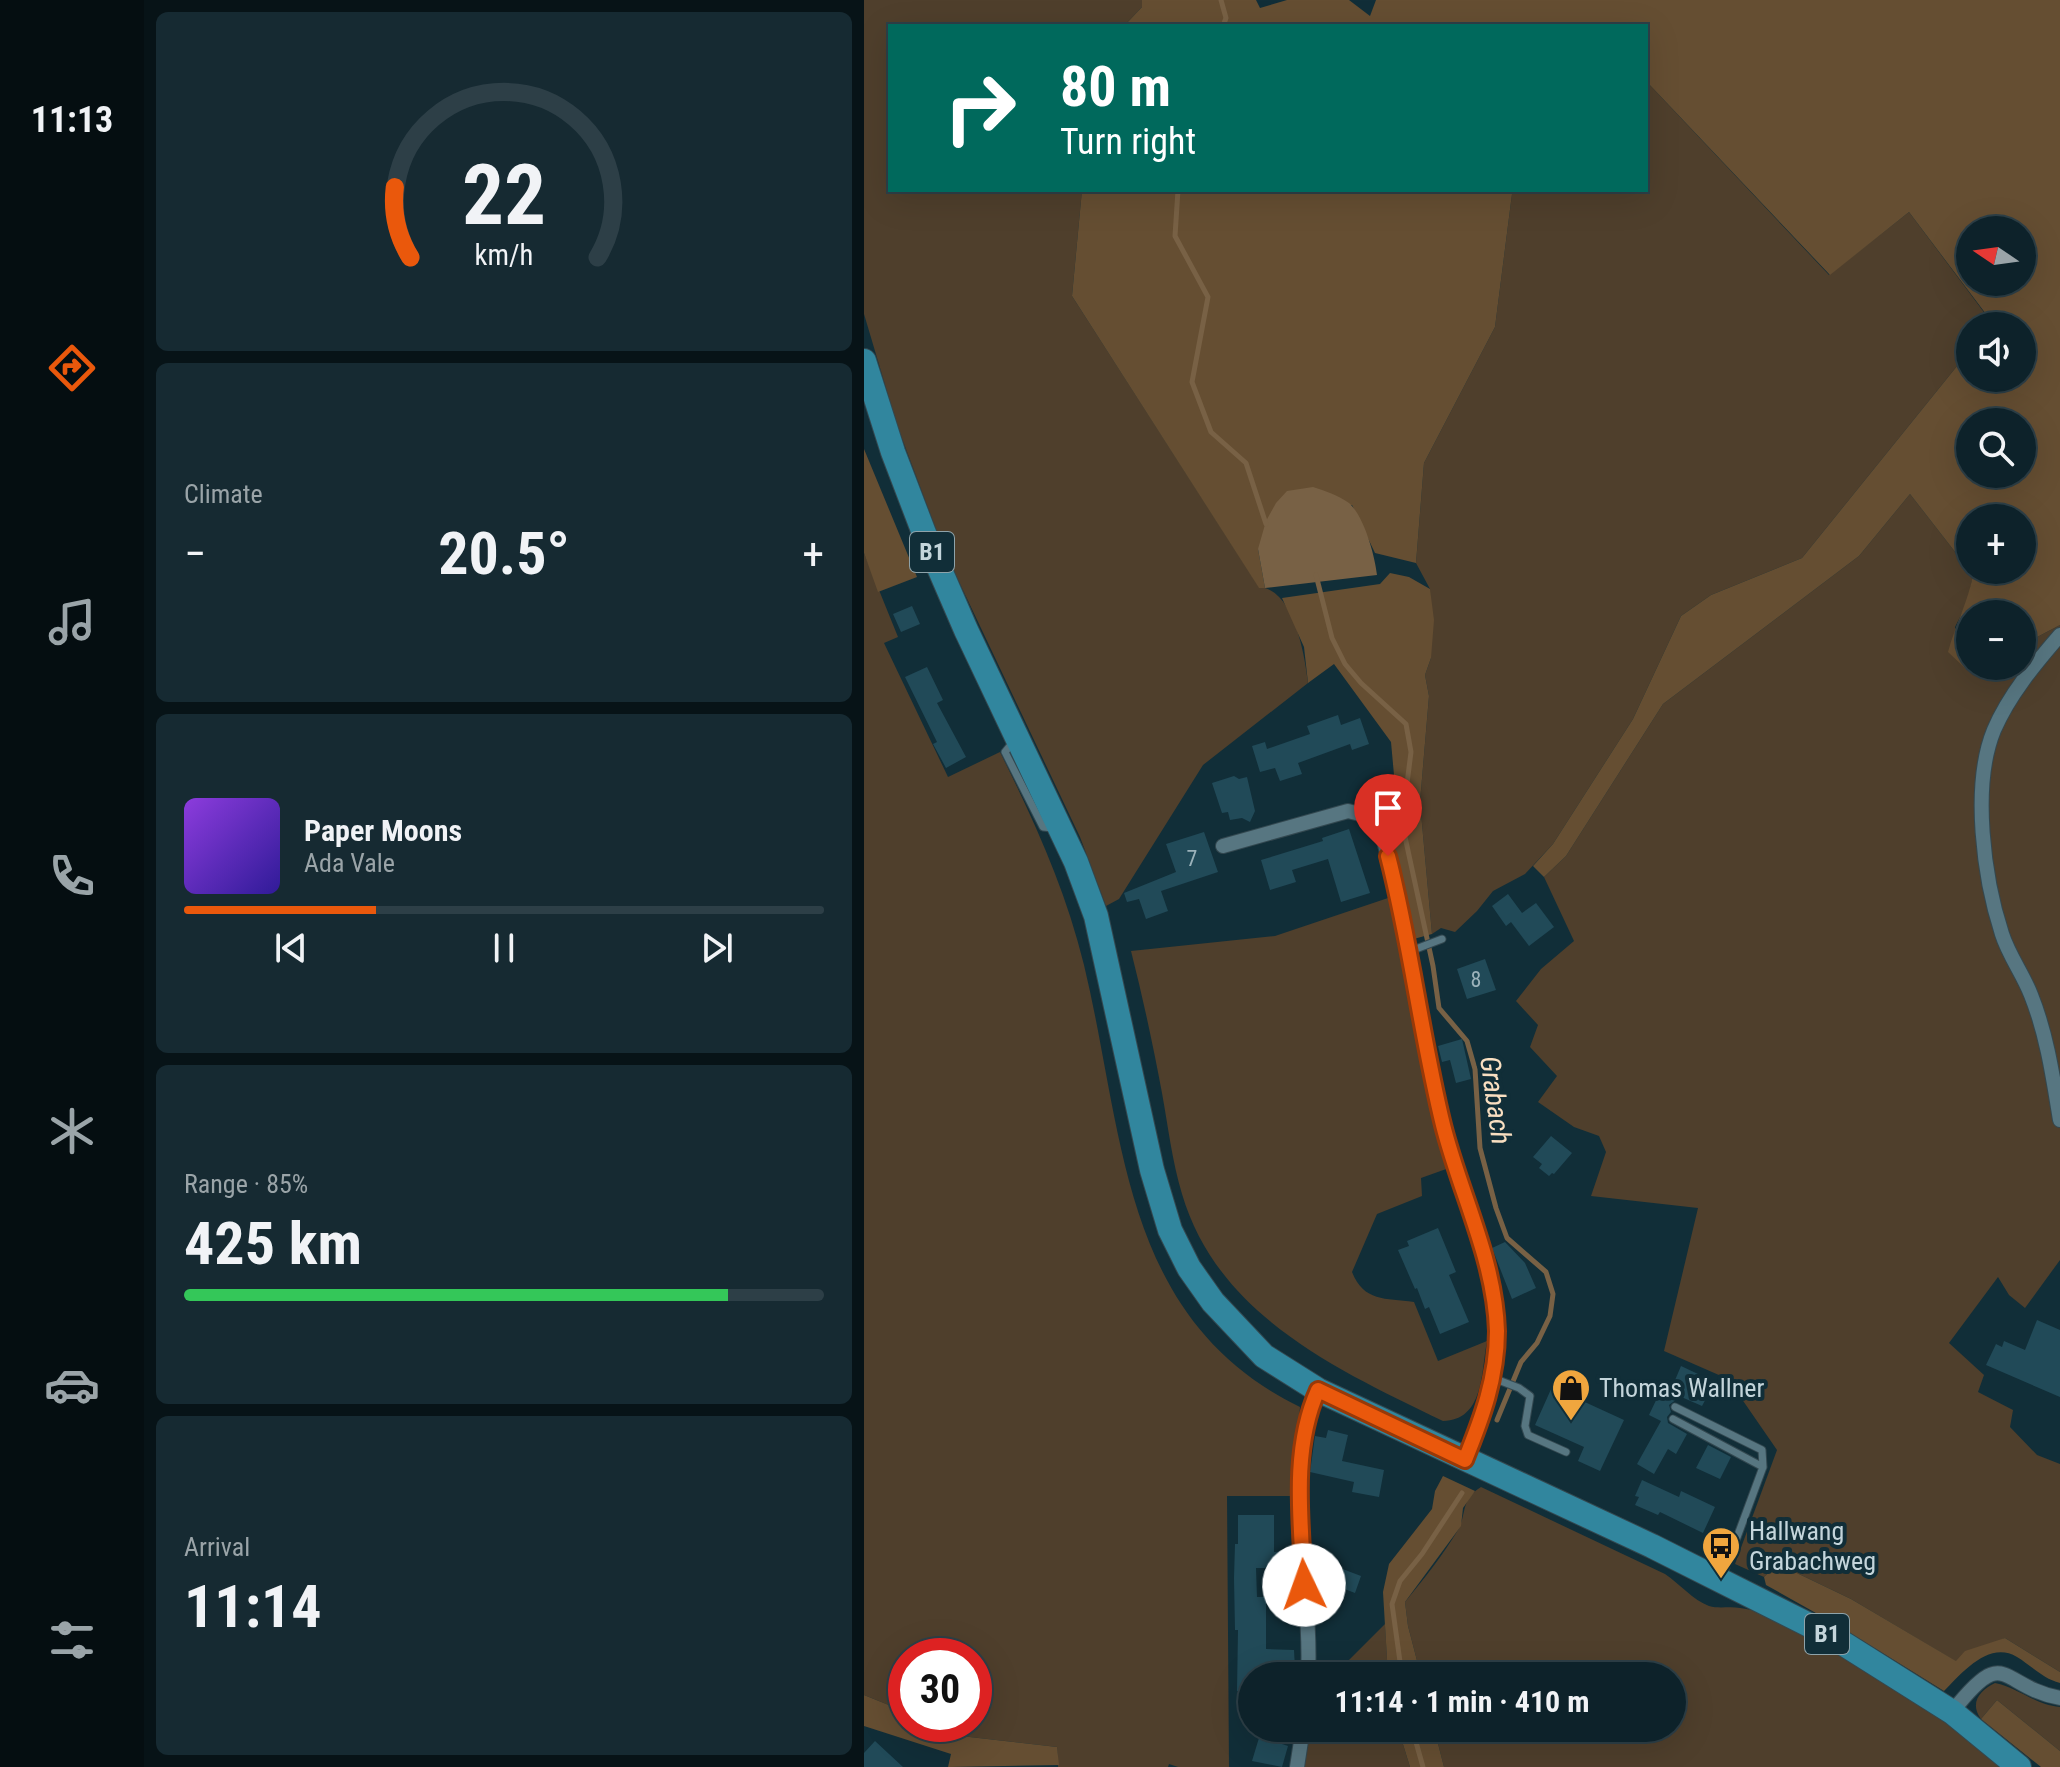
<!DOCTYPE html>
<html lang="en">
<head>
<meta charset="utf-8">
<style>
	body { margin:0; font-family:"Roboto Condensed",sans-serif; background:#162a32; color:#f1f3f6; height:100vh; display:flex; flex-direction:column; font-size:30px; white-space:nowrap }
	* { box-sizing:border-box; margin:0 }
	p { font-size:26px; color:#9aa4a8 }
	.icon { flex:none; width:44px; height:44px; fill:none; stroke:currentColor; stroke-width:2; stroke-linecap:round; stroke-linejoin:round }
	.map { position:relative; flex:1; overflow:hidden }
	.sheet { display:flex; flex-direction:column; gap:12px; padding:12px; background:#071317; width:720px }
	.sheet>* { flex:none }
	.top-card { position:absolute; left:24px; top:24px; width:760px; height:168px; border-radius:0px; box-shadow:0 8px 32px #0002,0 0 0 2px #2d3f47; background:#00695c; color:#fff; overflow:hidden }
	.needle { width:52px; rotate:283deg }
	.fabs { position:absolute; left:1092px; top:216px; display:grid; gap:16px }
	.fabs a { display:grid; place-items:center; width:80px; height:80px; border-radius:50%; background:#0d222a; box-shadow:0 8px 32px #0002,0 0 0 2px #2d3f47; font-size:40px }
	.speed { position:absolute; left:24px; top:1638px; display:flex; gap:16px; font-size:40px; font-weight:700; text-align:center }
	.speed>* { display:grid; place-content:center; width:104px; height:104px; border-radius:50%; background:#0d222a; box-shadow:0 8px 32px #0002,0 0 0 2px #2d3f47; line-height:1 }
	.speed .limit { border:12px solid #d22; background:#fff; color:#111 }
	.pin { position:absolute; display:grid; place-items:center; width:68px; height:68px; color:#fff; margin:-82px -34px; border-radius:50% 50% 50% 0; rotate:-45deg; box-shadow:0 0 8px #0007 }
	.pin .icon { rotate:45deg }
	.me { position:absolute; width:88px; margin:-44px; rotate:357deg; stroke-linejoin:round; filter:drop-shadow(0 0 6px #0008) }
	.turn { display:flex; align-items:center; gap:28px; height:168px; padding:0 40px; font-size:36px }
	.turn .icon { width:104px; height:104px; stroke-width:2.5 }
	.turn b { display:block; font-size:56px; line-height:68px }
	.big { font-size:60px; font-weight:700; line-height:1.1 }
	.sheet .tile { flex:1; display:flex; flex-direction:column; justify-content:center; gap:12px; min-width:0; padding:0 28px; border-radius:12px; background:#162a32 }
	.sheet .dial { align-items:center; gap:0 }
	.dial svg { height:208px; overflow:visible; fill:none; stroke:#2d3f47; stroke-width:7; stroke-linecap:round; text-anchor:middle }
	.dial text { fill:#f1f3f6; stroke:none }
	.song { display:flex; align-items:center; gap:24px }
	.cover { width:96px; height:96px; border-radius:12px; background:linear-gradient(135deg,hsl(270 70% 55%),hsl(250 70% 35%)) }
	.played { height:8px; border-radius:4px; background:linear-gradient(90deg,#ea580c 30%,#2d3f47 30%) }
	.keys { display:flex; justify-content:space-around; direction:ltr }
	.heat { display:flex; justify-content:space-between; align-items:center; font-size:44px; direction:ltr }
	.charge { height:12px; border-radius:6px; background:linear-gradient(90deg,#34c759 85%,#2d3f47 0) }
	.trip { position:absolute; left:374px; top:1662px; width:448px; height:80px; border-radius:40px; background:#0d222a; box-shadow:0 8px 32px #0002,0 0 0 2px #2d3f47; font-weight:700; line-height:80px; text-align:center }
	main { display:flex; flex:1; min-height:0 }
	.menu { display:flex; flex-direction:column; width:144px; justify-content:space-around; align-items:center; background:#050e11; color:#9aa4a8 }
	.menu .icon { width:56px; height:56px }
	.menu .on { color:#ea580c }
	.menu b { font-size:36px; color:#f1f3f6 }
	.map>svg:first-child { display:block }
	.green { fill:#4f3f2c }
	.forest { fill:#654e32; fill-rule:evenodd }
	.water { fill:#786145 }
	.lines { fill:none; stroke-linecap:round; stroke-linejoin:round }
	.stream { stroke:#786145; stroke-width:5 }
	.building { fill:#214a58 }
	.lane-casing { stroke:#334850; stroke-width:9 }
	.street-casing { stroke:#334850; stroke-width:16 }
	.primary-casing { stroke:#334850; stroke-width:26 }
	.lane { stroke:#577681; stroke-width:7 }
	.street { stroke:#577681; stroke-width:14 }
	.primary { stroke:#31869e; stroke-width:24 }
	.route-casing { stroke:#983908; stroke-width:20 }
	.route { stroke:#ea580c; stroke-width:14 }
	.labels { text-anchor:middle; stroke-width:8; stroke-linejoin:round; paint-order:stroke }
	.number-label { font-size:22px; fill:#9bb2ba }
	.shield { fill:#112e38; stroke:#8ea3aa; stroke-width:2 }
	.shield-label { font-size:24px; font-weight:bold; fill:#c4d5db }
	.poi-label { font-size:26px; fill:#c4d5db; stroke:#112e38; text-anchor:start }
	.water-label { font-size:28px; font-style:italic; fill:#f9dfc1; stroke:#112e38 }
</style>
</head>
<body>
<main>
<nav class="menu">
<b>11:13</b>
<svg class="icon on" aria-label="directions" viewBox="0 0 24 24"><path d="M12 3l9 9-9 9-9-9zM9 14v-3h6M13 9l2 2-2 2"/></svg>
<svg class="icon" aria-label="music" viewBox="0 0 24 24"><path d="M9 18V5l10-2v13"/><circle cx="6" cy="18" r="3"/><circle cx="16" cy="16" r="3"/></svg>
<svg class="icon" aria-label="phone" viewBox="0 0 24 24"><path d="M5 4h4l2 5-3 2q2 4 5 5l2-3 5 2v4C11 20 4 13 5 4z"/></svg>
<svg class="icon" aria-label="climate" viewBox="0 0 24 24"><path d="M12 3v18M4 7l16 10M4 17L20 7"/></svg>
<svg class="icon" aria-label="car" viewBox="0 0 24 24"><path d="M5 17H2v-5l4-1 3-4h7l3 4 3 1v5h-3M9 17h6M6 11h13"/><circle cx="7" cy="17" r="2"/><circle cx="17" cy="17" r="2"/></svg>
<svg class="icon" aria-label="filters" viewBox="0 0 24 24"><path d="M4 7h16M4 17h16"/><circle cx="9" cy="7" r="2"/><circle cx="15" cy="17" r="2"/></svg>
</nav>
<section class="sheet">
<div class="tile dial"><svg viewBox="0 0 100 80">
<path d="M14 69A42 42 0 1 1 86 69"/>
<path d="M14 69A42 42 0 0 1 8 42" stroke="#ea580c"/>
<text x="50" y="56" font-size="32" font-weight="700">22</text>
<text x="50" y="72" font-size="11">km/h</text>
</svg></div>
<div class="tile"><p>Climate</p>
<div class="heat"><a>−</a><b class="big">20.5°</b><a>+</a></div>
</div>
<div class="tile">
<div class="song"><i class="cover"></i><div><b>Paper Moons</b><p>Ada Vale</p></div></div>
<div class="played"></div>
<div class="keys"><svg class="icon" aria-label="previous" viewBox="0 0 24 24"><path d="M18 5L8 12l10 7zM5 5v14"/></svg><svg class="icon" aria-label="pause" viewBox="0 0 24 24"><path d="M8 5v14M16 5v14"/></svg><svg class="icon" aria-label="next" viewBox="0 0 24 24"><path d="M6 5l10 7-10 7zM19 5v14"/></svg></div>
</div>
<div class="tile"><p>Range · 85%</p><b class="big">425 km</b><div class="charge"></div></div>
<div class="tile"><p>Arrival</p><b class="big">11:14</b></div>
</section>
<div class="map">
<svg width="1196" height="1767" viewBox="0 0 1196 1767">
	<rect width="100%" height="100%" fill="#112e38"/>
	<path class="green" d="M 0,0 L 278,0 L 278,7 L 260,26 L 26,26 L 26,190 L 218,190 L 208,296 L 395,587 C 430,589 441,656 444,683 L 339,765 L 255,899 L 242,906 L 216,837 L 79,548 L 33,425 L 0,314 Z
		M 782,81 L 965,275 L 1045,212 L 1128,323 L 1125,326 L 1106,326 L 1106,350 L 938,558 L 847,595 L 817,616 L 769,719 L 689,844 L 661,874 L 629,891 L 613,911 L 591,932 L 577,928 L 568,934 L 556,802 L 565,696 L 561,675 L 567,658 L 566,589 L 552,563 L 560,463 L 631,327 L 648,194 L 651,190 L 782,190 Z
		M 1046,494 L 1109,575 L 1104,601 L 1091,627 L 1101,668 L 1109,666 L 1158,666 L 1158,645 L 1196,625 L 1196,1260 L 1161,1308 L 1145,1295 L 1134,1277 L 1085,1343 L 1120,1375 L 1114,1392 L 1149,1410 L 1146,1427 L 1173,1455 L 1196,1464 L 1196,1672 L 1141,1638 L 1093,1662 L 987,1599 L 914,1564 L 900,1577 L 871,1564 L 913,1450 L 864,1379 L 800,1351 L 834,1208 L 727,1196 L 742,1152 L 735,1136 L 710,1127 L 674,1102 L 693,1076 L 666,1047 L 674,1025 L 652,1001 L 677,969 L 710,941 L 680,877 L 702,856 L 799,704 L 995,556 Z
		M 0,553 L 34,637 L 20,643 L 84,777 L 136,752 C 171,823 201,888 220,965 C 261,1135 256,1319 436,1407 L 429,1496 L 363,1496 L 365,1767 L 314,1767 L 305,1764 L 304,1767 L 194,1767 L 193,1747 L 97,1736 L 71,1724 L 110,1724 L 110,1656 L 42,1656 L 42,1712 L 0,1695 Z
		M 527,897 C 544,988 558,1080 585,1168 L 557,1178 L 558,1196 L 513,1214 L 488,1272 C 500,1302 521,1298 550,1302 L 574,1361 L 623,1341 C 617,1373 620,1420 579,1421 C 474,1370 354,1316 318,1194 C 308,1161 304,1126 298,1093 C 289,1045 279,998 267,951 L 411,936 Z
		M 617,1487 L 801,1574 C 816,1584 829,1600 845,1606 C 855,1609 866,1606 876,1608 C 903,1611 930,1627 955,1640 C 1022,1673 1082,1721 1141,1767 L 580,1767 L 570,1728 L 808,1728 L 808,1676 L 557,1676 L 544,1626 L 541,1602 C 560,1579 579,1555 594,1530 C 603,1514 596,1500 617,1487 Z
		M 521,1624 L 524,1676 L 470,1676 L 471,1674 Z
		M 1131,1683 C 1155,1688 1171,1705 1196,1707 L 1196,1751 L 1133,1700 L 1117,1719 C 1105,1703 1116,1690 1131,1683 Z
		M 444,1728 L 534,1728 L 546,1767 L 439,1767 Z"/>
	<path class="forest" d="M 278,0 L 392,0 L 396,8 L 423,0 L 485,0 L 506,16 L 512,0 L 1196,0 L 1196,625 L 1158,645 L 1158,614 L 1106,614 L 1106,666 L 1109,666 L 1102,669 L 1084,652 C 1091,626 1104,602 1109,575 L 1046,494 L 995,556 L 799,704 L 702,856 L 680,877 L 669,866 L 689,844 L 769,719 L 817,616 L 847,595 L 938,558 L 1106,350 L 1106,378 L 1158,378 L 1158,326 L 1125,326 L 1128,322 L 1045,212 L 966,275 L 782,81 L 782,26 L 260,26 L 278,7 ZM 1158,230 L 1158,282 L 1106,282 L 1106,230 ZM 1158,422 L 1158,474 L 1106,474 L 1106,422 ZM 1158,518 L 1158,570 L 1106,570 L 1106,518 Z
		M 218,190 L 651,190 L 648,194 L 631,327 L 560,463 L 552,563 L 511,553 L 488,505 L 394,549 L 401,588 L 395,588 L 208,296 Z
		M 0,449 L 53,577 L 14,592 L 0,553 Z
		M 526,573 L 545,577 L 566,589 L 570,620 L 567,658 L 561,675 L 565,696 L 556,802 L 568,934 L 535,943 L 527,897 L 524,828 L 530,775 L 527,742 L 470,664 L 444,683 L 440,647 L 418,598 L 516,584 Z
		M 579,1476 L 611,1491 L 599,1508 L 597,1526 L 541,1602 L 544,1626 L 557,1676 L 524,1676 L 519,1592 L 525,1564 L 568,1509 L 571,1491 Z
		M 914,1564 L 987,1599 L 1092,1661 L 1101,1651 L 1141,1638 L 1196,1672 L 1196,1683 C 1179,1679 1168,1666 1153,1657 C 1125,1640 1098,1673 1080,1691 L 975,1626 L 902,1585 L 900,1577 Z
		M 0,1695 L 42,1712 L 42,1724 L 71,1724 L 97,1736 L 193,1747 L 195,1765 L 84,1767 L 87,1754 L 0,1726 Z
		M 1133,1700 L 1196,1751 L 1196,1767 L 1177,1767 L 1117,1719 Z
		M 534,1728 L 570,1728 L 580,1767 L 546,1767 Z"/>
	<path class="water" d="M 449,487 C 461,491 474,495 485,503 C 500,516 511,556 513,575 L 401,588 L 394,549 L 402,521 L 412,503 L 423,491 Z"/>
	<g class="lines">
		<path class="stream" d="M 357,0 L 362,18 L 359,26
			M 314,190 L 311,236 L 344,297 L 328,382 L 347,432 L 382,463 L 402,524
			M 452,575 L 468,638 L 481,664 L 497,683 L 542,724 L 547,752 L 538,823 L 569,966 L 575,1008 L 603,1041 L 611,1069 L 616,1148 L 632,1208 L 643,1238 L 682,1272 L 689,1294 L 686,1316 L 673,1343 L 657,1362 L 633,1420
			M 538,1676 L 528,1604 L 536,1581 L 558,1554 L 598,1493
			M 548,1728 L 559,1767"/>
	</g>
	<path class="building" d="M 48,606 L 56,624 L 37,632 L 29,614 Z
		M 63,667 L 79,700 L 73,703 L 102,757 L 82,768 L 69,744 L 73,742 L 41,677 Z
		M 474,715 L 477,725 L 496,718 L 505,744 L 488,750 L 486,744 L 434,763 L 438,774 L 416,781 L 411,768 L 396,772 L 388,746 L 401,742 L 403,749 L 446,734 L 443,726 Z
		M 370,776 L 375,779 L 383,777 L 391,811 L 386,822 L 378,818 L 366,820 L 364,812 L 358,813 L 348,783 Z
		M 485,829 L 506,893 L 477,902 L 464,859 L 428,870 L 432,882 L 406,890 L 397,860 L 459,841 L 458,838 Z
		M 340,832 L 354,872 L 297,891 L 304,911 L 282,919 L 275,899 L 263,902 L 260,893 L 312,872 L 302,844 Z
		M 644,894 L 658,913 L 672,903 L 690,927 L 665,946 L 647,922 L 642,926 L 628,906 Z
		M 621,959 L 632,990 L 603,999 L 593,969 Z
		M 598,1039 L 607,1079 L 592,1083 L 586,1060 L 578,1062 L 574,1046 Z
		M 687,1136 L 708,1153 L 690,1174 L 688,1173 L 685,1176 L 675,1168 L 678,1164 L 669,1157 Z
		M 574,1228 L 592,1272 L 585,1275 L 605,1322 L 576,1334 L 565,1307 L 561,1309 L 553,1288 L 551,1289 L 534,1250 L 545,1246 L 543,1241 Z
		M 641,1242 L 661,1263 L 672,1288 L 648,1299 L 628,1248 Z
		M 1173,1320 L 1196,1330 L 1196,1397 L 1122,1365 L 1132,1344 L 1138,1347 L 1140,1341 L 1161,1350 Z
		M 817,1366 L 851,1382 L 838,1406 L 806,1392 Z
		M 688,1387 L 760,1420 L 736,1471 L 714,1461 L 720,1447 L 671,1425 Z
		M 796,1392 L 813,1399 L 805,1405 L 807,1412 L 803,1417 L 804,1423 L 823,1434 L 812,1454 L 804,1449 L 790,1474 L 773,1464 L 797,1421 L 785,1415 Z
		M 464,1430 L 484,1435 L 478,1461 L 520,1470 L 515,1497 L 488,1492 L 490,1482 L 446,1472 L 451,1436 L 462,1438 Z
		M 844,1445 L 867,1457 L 856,1479 L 832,1468 Z
		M 778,1480 L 815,1497 L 817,1491 L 851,1507 L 839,1533 L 796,1512 L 794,1515 L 771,1505 L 775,1497 L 771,1496 Z
		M 374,1515 L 410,1515 L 410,1552 L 428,1551 L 429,1568 L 392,1568 L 393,1597 L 402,1597 L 402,1649 L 430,1650 L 431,1668 L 399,1668 L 399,1676 L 388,1676 L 388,1691 L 373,1691 L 374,1630 L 371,1630 L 370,1578 L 371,1544 L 374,1544 Z
		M 468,1565 L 497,1576 L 491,1593 L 462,1582 Z
		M 398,1728 L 416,1728 L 412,1742 L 424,1746 L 418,1767 L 388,1761 Z
		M 11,1741 L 39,1767 L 0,1767 L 0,1753 Z"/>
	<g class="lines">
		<g class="lane-casing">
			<path id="lane" d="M 150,741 L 141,752 L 179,827 L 189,828
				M 544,952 L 578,939
				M 629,1378 L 655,1388 L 666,1396 L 661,1426 L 664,1435 L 702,1452
				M 811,1407 L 898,1450 L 899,1467
				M 809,1419 L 899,1467 L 858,1578"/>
		</g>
		<g class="street-casing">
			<path id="street" d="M 1196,635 C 1171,664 1145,695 1130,730 C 1107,786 1120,879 1138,934 C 1145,956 1159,974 1167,995 C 1183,1035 1189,1077 1196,1120
				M 359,846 L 484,811 L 504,816 L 517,830 L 531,883 L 579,1126 L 621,1260 L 630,1301 L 633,1329 L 629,1378 L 601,1460
				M 444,1676 C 449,1583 415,1480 454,1390
				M 1088,1712 C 1143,1642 1134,1686 1196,1698
				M 433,1767 L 439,1728"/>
		</g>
		<g class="primary-casing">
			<path id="primary" d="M 0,361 L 29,452 L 60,533 L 102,630 L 212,862 L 232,916 L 288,1170 L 306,1230 L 325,1268 L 349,1302 L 400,1356 L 454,1390 L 788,1546 L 969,1637 L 1088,1712 L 1155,1767"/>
		</g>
		<use href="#lane" class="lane"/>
		<use href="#street" class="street"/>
		<use href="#primary" class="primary"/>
	</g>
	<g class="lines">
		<g class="route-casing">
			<path id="route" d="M 440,1585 C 437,1521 427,1450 454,1390 L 601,1460 C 618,1418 633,1378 633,1331 C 631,1260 596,1193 579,1125 C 557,1036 547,945 524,856"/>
		</g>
		<use href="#route" class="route"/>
	</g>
	<defs>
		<g id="shop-pin" transform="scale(2)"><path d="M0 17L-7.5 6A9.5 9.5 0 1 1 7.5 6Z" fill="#f0a63e" stroke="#112e38"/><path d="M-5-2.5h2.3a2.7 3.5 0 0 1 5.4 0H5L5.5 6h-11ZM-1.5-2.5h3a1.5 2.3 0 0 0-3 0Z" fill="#111"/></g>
		<g id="bus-pin" transform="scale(2)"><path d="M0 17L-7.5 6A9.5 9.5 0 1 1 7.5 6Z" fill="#f0a63e" stroke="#112e38"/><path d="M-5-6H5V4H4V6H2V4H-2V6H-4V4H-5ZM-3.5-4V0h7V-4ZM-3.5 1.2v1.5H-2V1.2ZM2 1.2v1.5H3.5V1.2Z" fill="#111"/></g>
	</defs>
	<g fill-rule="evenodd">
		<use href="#shop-pin" x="707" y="1388"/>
		<use href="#bus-pin" x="857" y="1546"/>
	</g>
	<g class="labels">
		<g class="number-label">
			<text x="328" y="866">7</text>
			<text x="612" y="987">8</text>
		</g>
		<g class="shield">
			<rect x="46" y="532" width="44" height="40" rx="6"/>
			<rect x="941" y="1614" width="44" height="40" rx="6"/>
		</g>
		<g class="shield-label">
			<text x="68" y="560">B1</text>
			<text x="963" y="1642">B1</text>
		</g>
		<g class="poi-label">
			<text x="735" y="1397">Thomas Wallner</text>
			<text x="885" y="1540">Hallwang<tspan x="885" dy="30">Grabachweg</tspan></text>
		</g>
		<g class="water-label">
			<text transform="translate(632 1100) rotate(82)" y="10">Grabach</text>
		</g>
	</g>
</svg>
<div class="fabs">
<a><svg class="needle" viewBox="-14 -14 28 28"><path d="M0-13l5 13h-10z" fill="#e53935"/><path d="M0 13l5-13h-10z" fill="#9aa4a8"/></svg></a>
<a><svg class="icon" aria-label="sound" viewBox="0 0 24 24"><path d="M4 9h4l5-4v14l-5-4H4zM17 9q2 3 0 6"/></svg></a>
<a><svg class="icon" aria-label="search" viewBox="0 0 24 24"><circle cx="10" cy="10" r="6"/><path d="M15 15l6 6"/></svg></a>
<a>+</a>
<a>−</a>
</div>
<div class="speed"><div class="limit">30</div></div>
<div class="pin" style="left:524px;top:856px;background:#d93025"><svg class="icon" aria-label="arrive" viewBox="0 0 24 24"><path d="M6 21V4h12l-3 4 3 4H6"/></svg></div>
<svg class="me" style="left:440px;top:1585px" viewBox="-20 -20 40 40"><circle r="19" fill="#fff"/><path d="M0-13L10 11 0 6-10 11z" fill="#ea580c"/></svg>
<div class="trip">11:14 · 1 min · 410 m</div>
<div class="top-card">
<div class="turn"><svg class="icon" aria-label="right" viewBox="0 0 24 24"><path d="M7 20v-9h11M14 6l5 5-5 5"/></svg><div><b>80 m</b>Turn right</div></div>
</div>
</div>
</main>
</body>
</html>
